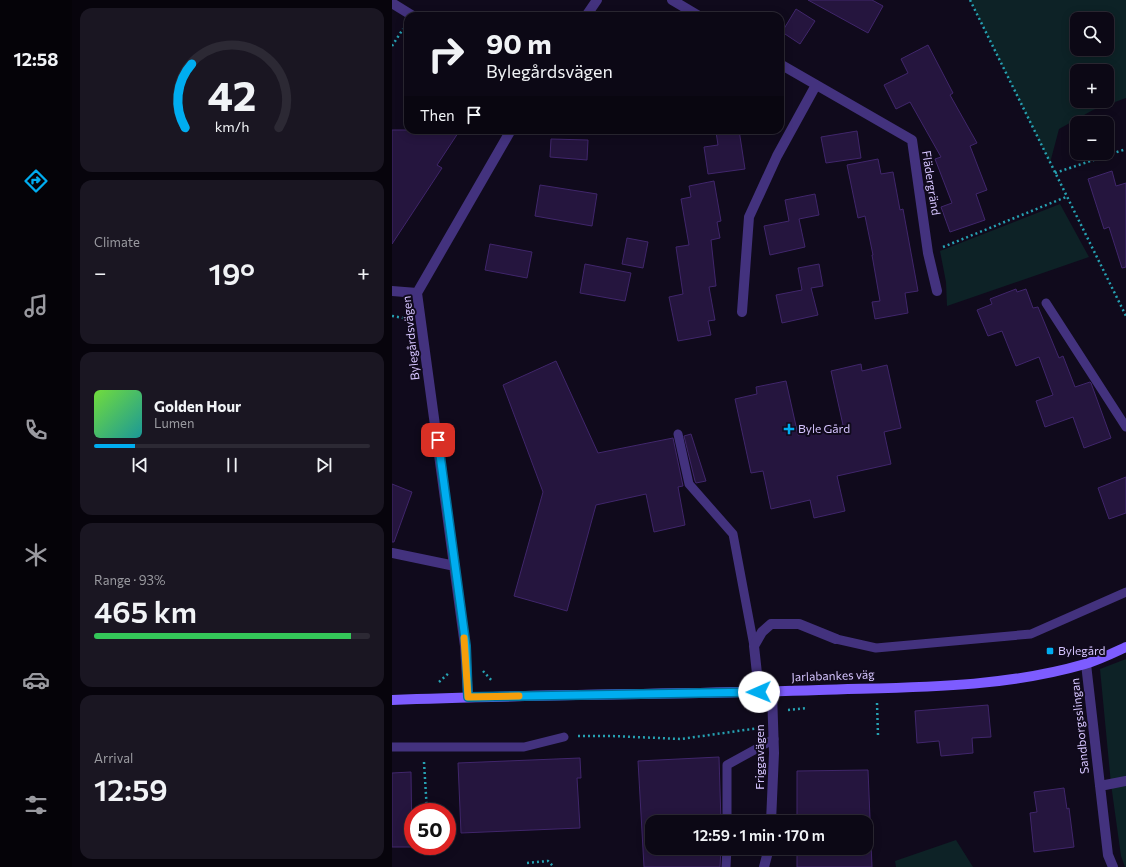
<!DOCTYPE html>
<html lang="en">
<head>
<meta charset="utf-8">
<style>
	body { margin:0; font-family:Commissioner,sans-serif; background:#1a1622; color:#f1f3f6; height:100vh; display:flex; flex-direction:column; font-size:15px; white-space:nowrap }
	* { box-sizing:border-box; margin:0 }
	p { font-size:13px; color:#9a9aa0 }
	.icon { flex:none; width:22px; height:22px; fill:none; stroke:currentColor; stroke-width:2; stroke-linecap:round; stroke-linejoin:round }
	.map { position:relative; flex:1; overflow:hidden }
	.panel { display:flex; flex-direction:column; gap:8px; padding:8px; background:#07040c; width:320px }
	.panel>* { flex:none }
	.banner { position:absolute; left:12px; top:12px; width:380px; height:122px; border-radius:12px; box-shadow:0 2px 10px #0003,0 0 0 1px #2c2934; background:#0c0815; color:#f1f3f6; overflow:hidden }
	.tools { position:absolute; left:678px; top:12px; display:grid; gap:8px }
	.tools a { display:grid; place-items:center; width:44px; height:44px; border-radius:8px; background:#0c0815; box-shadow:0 2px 10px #0003,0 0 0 1px #2c2934; font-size:20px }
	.speed { position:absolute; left:12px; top:803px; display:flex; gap:8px; font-size:20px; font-weight:700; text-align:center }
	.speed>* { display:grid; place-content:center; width:52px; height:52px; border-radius:50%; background:#0c0815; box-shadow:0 2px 10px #0003,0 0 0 1px #2c2934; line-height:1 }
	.speed .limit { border:6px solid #d22; background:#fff; color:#111 }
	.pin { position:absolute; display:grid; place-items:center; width:34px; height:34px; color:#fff; margin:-17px; border-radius:8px; box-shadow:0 2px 6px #0006 }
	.me { position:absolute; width:44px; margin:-22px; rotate:269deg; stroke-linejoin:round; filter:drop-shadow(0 0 3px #0008) }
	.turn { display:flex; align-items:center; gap:14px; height:84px; padding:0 16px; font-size:18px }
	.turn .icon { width:52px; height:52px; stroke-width:2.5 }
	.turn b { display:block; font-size:28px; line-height:34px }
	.then { display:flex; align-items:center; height:38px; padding:0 16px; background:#0003; gap:8px; font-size:15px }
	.big { font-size:30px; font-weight:600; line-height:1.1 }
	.panel .widget { flex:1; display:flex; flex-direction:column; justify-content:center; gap:6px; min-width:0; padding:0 14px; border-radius:12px; background:#1a1622 }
	.panel .dial { align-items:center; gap:0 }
	.dial svg { height:104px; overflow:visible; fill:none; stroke:#2c2934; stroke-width:7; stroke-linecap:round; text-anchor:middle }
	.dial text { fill:#f1f3f6; stroke:none }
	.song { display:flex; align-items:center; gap:12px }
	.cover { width:48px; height:48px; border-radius:6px; background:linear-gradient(135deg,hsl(100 70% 55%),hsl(180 70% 35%)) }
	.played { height:4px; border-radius:2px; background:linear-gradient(90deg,#00adf0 15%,#2c2934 15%) }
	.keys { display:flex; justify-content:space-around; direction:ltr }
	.heat { display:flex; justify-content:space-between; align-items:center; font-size:22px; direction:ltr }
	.charge { height:6px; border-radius:3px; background:linear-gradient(90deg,#34c759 93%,#2c2934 0) }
	.trip { position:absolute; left:253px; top:815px; width:228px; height:40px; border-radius:12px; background:#0c0815; box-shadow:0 2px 10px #0003,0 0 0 1px #2c2934; font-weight:600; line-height:40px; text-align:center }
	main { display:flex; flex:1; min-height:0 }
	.dock { display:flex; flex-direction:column; width:72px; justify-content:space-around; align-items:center; background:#050308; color:#9a9aa0 }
	.dock .icon { width:28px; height:28px }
	.dock .current { color:#00adf0 }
	.dock b { font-size:18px; color:#f1f3f6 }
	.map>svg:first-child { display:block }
	.green { fill:#0d2226; fill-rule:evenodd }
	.building { fill:#25153e; stroke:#40266b }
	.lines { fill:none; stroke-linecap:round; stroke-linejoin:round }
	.path { stroke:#26a1b2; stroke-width:2.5; stroke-dasharray:2 3; stroke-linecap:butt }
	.lane { stroke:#43327e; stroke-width:9 }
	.street { stroke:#43327e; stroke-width:10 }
	.secondary { stroke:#7d5cff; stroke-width:10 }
	.route-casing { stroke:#00709c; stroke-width:10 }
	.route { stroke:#00adf0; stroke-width:7 }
	.slow { stroke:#f59e0b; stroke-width:7 }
	.poi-dot { fill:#00adf0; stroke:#100a1c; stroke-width:1.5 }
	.labels { text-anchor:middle; stroke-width:4; stroke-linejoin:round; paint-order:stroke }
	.street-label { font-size:12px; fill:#d6c5ff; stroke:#100a1c }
	.poi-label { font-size:12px; fill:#d6c5ff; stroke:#100a1c; text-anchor:start }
</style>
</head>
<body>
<main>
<nav class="dock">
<b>12:58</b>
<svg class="icon current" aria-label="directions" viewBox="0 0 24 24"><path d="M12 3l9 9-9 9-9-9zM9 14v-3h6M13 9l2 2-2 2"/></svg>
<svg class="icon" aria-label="music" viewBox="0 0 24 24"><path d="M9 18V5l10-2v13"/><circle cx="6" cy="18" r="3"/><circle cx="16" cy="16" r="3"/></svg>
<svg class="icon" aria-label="phone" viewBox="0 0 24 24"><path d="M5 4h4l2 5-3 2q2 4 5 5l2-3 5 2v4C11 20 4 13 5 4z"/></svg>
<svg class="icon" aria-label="climate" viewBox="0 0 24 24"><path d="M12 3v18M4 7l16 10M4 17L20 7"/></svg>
<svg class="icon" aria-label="car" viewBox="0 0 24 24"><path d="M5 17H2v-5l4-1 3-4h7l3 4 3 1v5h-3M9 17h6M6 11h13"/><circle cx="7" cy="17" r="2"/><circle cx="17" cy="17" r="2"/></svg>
<svg class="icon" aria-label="filters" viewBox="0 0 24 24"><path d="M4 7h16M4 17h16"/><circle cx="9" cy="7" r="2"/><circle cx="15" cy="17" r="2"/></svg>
</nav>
<section class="panel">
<div class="widget dial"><svg viewBox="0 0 100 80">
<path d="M14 69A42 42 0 1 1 86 69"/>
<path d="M14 69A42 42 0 0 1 19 20" stroke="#00adf0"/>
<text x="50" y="56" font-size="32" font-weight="700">42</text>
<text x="50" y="72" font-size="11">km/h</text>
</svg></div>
<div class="widget"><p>Climate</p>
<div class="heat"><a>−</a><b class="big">19°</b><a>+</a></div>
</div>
<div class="widget">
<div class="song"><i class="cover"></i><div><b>Golden Hour</b><p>Lumen</p></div></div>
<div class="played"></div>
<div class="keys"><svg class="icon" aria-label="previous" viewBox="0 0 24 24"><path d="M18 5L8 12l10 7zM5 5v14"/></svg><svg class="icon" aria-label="pause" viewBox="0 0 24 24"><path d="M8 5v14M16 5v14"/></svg><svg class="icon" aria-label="next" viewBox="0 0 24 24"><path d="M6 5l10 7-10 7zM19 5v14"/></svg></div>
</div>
<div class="widget"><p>Range · 93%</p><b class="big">465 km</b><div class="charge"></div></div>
<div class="widget"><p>Arrival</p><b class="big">12:59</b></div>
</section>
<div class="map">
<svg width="734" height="867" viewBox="0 0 734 867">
	<rect width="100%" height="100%" fill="#100a1c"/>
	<path class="green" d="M 578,0 L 734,0 L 734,98 L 701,110 L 667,129 L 658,163 ZM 685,19 L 715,19 L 715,49 L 685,49 ZM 685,71 L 715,71 L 715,101 L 685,101 Z
		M 668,204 L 697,257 L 555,306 L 554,282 L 548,251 Z
		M 734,659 L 734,867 L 733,867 L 729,856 L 719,784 L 708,669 Z
		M 564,840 L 581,867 L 504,867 L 503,861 Z"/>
	<path class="building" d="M 416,0 L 480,0 L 491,6 L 476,33 Z
		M 404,9 L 423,21 L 408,44 L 390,32 Z
		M 536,45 L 561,93 L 558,95 L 585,143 L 578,146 L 595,190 L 584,194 L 593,220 L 558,232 L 549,207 L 560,203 L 543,159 L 549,157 L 518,102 L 504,109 L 492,85 L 516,73 L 509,59 Z
		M 0,130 L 68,130 L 45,165 L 50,168 L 0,244 Z
		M 337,130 L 347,130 L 353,169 L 316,174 L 312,147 L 326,145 L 324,132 Z
		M 465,131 L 469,158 L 434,163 L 429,137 Z
		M 159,139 L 196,140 L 195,160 L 158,157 Z
		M 486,159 L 489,174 L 501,172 L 508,210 L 511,209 L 526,291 L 513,293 L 516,313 L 483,319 L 480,302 L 488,301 L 480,255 L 481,255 L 473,216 L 466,218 L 455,165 Z
		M 720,171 L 724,186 L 734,183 L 734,267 L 730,268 L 717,227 L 712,229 L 696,179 Z
		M 322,181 L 329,221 L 325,222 L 328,238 L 319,240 L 324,286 L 317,287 L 323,320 L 316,321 L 319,335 L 286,341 L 277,297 L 291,294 L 284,247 L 297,245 L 289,199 L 299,197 L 297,186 Z
		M 148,185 L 205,194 L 200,226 L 143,216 Z
		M 423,194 L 427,215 L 407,219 L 413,247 L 378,255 L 372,226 L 397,221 L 393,200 Z
		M 235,238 L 256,242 L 251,268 L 230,264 Z
		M 98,244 L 140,252 L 135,278 L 93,270 Z
		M 193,264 L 239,273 L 233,301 L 188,293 Z
		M 427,264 L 431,286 L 419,288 L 426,315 L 390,323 L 384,295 L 410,290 L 406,268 Z
		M 624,289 L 625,292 L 634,289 L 641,308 L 646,307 L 667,358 L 671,356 L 683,387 L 698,382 L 699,383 L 719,438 L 692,448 L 681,417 L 653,427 L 644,401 L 661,395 L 647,357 L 624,366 L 610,331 L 596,336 L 585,310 L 600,304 L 598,299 Z
		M 164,361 L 206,453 L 281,438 L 291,486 L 286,487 L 293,525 L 262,532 L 254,494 L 204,505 L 175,611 L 122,596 L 151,492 L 111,385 Z
		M 469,364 L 470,371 L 495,365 L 509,428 L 492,432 L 499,464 L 445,476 L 453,511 L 422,518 L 418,500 L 379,509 L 371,471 L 359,473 L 343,399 L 365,394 L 364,387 L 394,381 L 406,435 L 451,425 L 439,371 Z
		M 299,434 L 314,481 L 304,483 L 303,481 L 292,436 Z
		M 734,477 L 734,513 L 717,519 L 706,488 Z
		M 0,484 L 20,492 L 2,542 L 0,542 Z
		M 596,705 L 599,737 L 580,738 L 581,753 L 549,756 L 547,741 L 525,743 L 523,711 Z
		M 327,757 L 329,822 L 260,822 L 260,848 L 329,848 L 328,867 L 252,867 L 246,761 Z
		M 188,758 L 189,778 L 185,778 L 188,828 L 69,833 L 66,763 Z
		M 476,770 L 480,867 L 405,867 L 405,848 L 474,848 L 474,822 L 405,822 L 405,771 Z
		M 19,772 L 20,847 L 0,847 L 0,773 Z
		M 672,788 L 675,809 L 677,808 L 682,847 L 642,852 L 638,813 L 645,812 L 642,792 Z"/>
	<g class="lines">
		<path class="path" d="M 578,0 L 734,316
			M 0,46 L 11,29
			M 663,173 L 734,149
			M 551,247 L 674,197
			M 0,316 L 12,318
			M 91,671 L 101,682
			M 47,682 L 58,672
			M 485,703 L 486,735
			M 396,710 L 415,708
			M 186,736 L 220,736 L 289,739 L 367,728
			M 32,762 L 35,812
			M 36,846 L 37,855
			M 135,863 L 156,861 L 162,867"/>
		<path class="lane" d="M 654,303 L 734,427
			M 286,434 L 297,484 L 341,534 L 362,646
			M 444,639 L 484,648 L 639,634 L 734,592
			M 0,747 L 132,747 L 172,737
			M 335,822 L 335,765 L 382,739
			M 334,867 L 335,848"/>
		<path class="street" d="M 280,0 L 307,16
			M 0,3 L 21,16
			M 194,16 L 205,0
			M 388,64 L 520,140 L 536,253 L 545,291
			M 0,291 L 25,293
			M 350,312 L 357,217 L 385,156 L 424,85
			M 0,553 L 63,566
			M 694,664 L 716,855 L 721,867
			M 367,692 L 362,646 L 370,632 L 379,624 L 407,624 L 444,639
			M 76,697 L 73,646 L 25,293 L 119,130
			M 708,786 L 734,781
			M 379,822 L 382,753 L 380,692
			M 372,867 L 377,848"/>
		<path class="secondary" d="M 0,700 C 142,694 285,695 427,690 C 516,687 607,689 693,664 C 707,660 721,653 734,647"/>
	</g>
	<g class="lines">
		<g class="route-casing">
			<path id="route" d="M 46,440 L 74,646 L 76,697 L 367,692"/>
		</g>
		<use href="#route" class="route"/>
		<path class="slow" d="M 72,638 L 76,697 L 127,696"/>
	</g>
	<g class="poi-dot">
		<path d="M395 423h4v4h4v4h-4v4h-4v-4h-4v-4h4z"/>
		<rect x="654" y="647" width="8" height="8" rx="2"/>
	</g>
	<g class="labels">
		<g class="street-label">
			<text transform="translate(539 183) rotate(81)" y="4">Flädergränd</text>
			<text transform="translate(19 338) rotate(-96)" y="4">Bylegårdsvägen</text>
			<text transform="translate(441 676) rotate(-2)" y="4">Jarlabankes väg</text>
			<text transform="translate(688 726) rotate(-96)" y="4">Sandborgsslingan</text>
			<text transform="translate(368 757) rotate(-90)" y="4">Friggavägen</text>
		</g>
		<g class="poi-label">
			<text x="406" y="433">Byle Gård</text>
			<text x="666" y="655">Bylegård</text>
		</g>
	</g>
</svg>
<div class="tools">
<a><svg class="icon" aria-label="search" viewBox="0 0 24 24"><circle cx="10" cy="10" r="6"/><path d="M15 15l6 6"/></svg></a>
<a>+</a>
<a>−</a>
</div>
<div class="speed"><div class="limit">50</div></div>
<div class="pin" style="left:46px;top:440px;background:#d93025"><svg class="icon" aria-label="arrive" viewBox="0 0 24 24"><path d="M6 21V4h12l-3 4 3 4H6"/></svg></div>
<svg class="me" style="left:367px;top:692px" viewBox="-20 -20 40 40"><circle r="19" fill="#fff"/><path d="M0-13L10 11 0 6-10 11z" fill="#00adf0"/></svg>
<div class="trip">12:59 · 1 min · 170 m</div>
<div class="banner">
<div class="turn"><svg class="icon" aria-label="right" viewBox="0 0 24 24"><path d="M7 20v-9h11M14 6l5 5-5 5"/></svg><div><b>90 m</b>Bylegårdsvägen</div></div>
<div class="then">Then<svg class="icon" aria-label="arrive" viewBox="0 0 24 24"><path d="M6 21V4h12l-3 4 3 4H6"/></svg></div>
</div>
</div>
</main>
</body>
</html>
